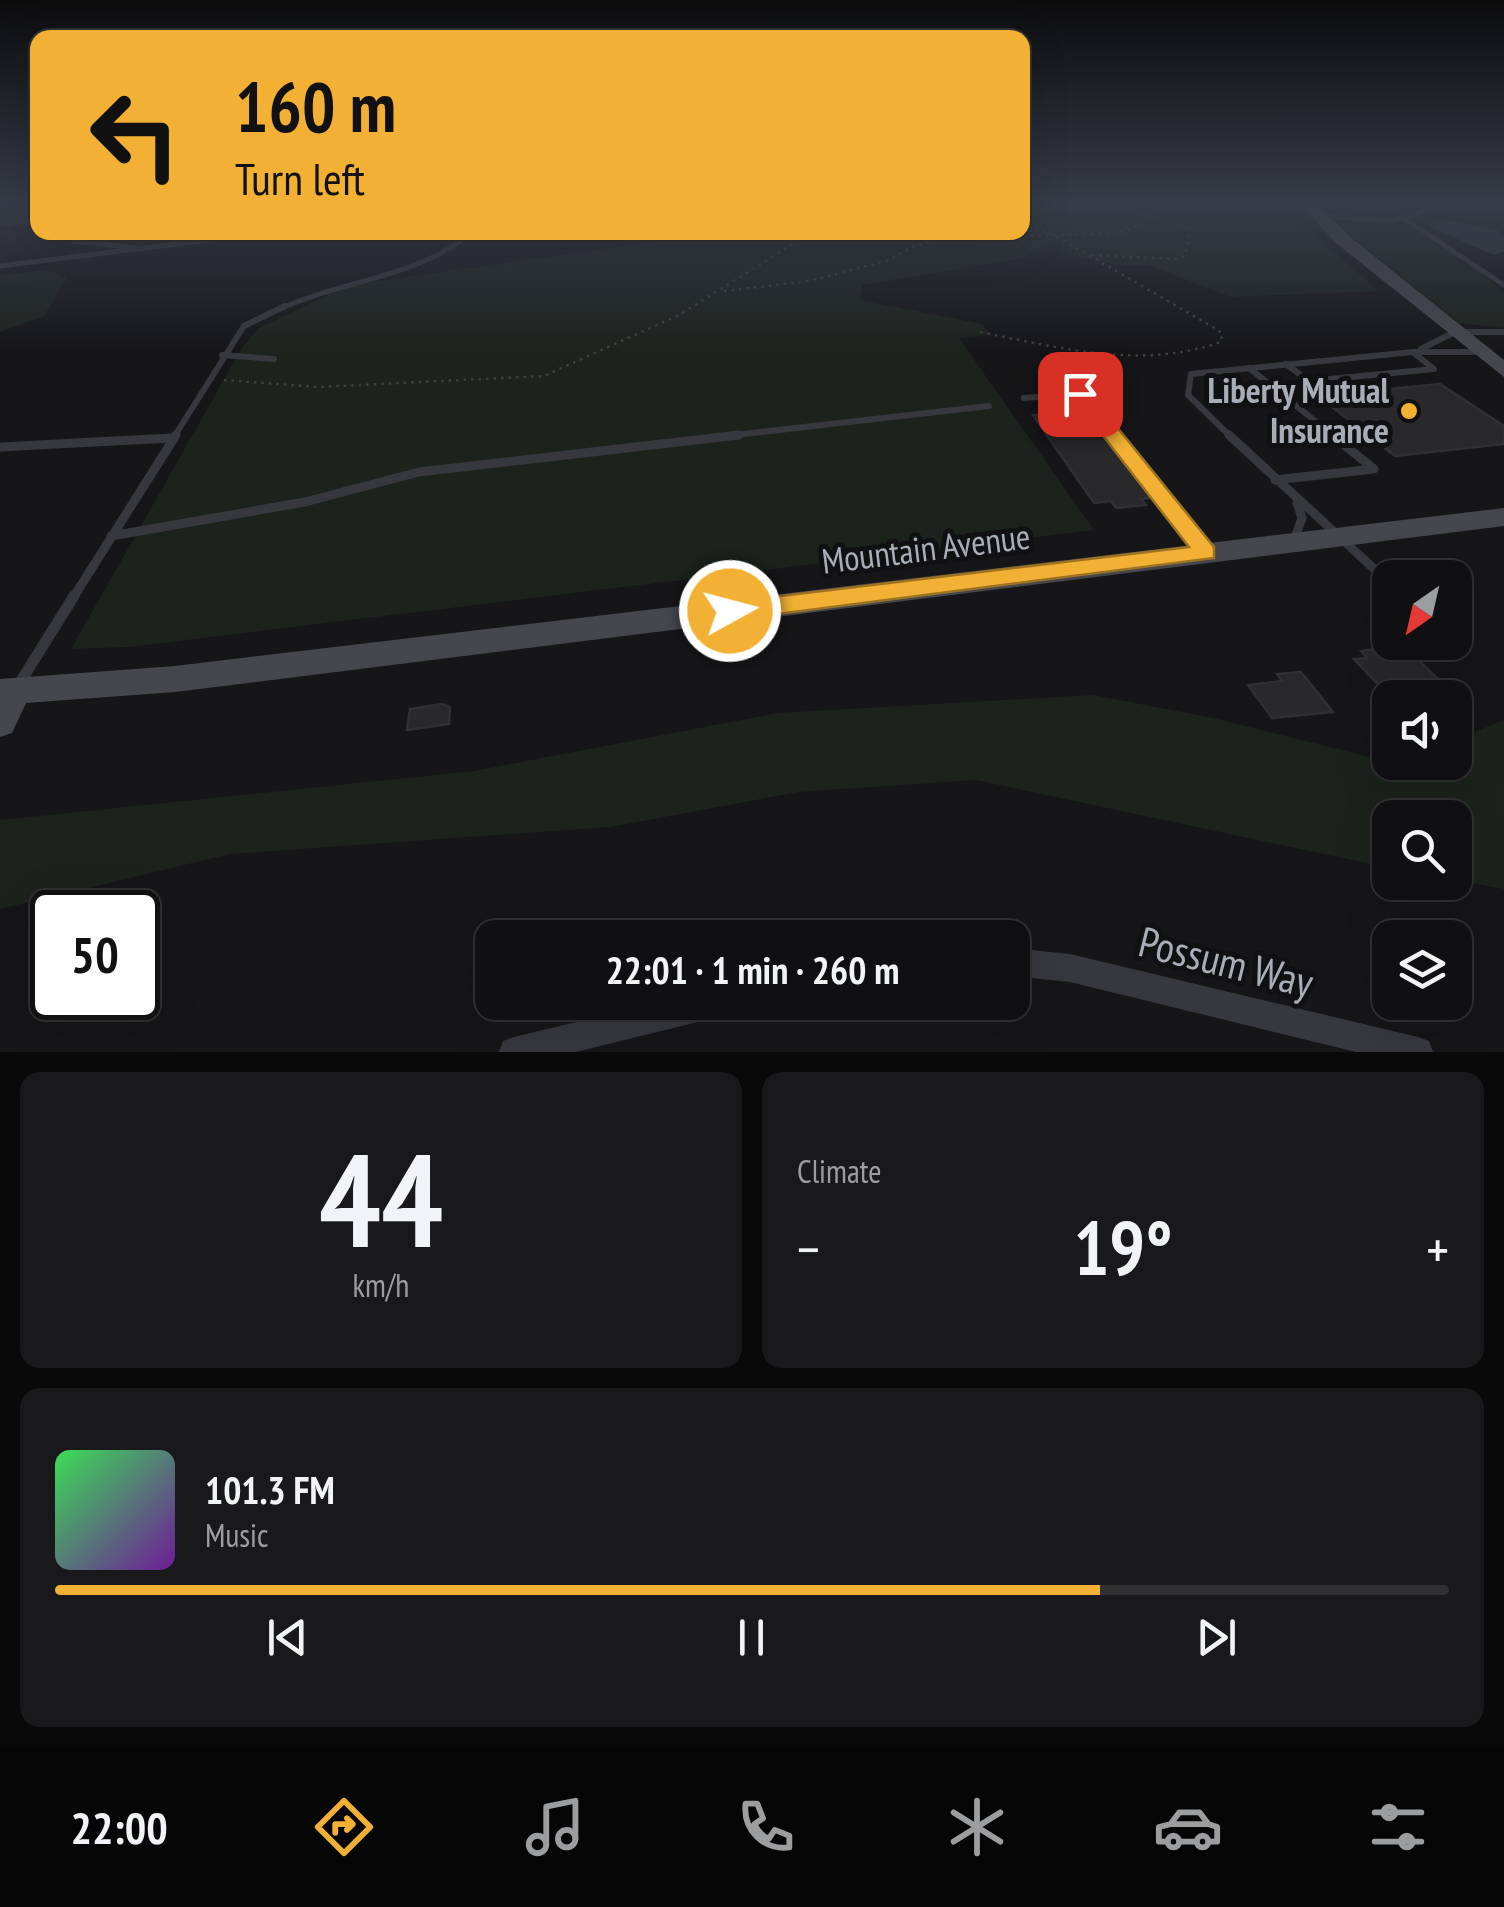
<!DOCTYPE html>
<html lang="en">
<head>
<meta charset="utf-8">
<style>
	body { margin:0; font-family:"PT Sans Narrow",sans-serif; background:#19191b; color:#f1f3f6; height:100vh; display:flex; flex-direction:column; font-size:38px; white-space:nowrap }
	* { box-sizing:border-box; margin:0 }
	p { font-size:32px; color:#9c9d9f }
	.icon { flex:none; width:55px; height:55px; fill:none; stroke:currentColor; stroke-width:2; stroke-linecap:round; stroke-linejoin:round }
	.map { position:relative; height:1052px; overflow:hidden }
	.panel { display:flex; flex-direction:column; gap:20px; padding:20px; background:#09090a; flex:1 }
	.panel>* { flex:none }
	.guide { position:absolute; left:30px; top:30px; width:1000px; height:210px; border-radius:20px; box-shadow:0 10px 40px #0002,0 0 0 2px #303032; background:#f2b134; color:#111; overflow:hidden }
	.needle { width:65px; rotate:214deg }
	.fabs { position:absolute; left:1372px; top:560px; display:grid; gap:20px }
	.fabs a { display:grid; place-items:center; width:100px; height:100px; border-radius:20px; background:#101012; box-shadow:0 10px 40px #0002,0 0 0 2px #303032; font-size:50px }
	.speed { position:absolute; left:30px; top:890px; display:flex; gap:20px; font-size:50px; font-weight:700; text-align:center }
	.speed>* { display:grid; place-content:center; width:130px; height:130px; border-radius:50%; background:#101012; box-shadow:0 10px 40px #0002,0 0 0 2px #303032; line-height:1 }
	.speed .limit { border:5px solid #111; border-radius:15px; background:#fff; color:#111 }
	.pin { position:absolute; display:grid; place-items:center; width:85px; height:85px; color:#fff; margin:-42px; border-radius:20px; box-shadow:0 5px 15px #0006 }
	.me { position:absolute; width:110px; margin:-55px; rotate:83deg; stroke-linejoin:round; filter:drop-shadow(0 0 8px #0008) }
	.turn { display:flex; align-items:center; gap:35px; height:210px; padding:0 40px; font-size:45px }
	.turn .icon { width:130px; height:130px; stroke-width:2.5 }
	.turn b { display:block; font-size:70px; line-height:85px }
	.big { font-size:75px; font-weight:700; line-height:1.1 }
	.panel .card { flex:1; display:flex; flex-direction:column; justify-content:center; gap:15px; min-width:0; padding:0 35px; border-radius:20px; background:#19191b }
	.panel .dial { align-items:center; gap:0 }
	.dial b { font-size:130px; line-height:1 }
	.song { display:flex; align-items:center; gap:30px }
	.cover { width:120px; height:120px; border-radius:15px; background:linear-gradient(135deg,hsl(130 70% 55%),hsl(280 70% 35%)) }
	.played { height:10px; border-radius:5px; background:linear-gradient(90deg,#f2b134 75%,#303032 75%) }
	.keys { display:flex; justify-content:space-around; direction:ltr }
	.heat { display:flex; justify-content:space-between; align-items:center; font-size:55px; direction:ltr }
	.panel .tiles { flex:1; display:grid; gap:20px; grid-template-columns:1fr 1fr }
	.card:last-child { grid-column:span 2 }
	.trip { position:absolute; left:475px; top:920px; width:555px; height:100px; border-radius:20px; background:#101012; box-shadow:0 10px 40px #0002,0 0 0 2px #303032; font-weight:700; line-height:100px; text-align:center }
	.tabs { display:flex; height:160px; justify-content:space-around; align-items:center; background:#060607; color:#9c9d9f }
	.tabs .icon { width:70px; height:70px }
	.tabs .active { color:#f2b134 }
	.tabs b { font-size:45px; color:#f1f3f6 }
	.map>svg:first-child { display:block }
	.green { fill:#1c231d }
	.water { fill:#2c353c }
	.building { fill:#29292c; stroke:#303034; stroke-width:2.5 }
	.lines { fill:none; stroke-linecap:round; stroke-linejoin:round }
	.path { stroke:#3d3f44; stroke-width:2.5; stroke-dasharray:2.5 5; stroke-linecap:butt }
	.lane-far3 { stroke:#37383d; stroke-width:5 }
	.lane-far2 { stroke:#37383d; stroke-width:6 }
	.lane-far1 { stroke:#37383d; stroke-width:9 }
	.lane { stroke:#37383d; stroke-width:11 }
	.street { fill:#37383d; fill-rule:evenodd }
	.secondary { fill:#45474d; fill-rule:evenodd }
	.route { fill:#f2b134; stroke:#9d7322; stroke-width:2.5 }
	.poi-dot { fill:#f2b134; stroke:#111113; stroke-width:4 }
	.labels { text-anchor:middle; stroke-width:10; stroke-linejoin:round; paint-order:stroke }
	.poi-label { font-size:35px; font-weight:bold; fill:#a8adb8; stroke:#111113; text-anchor:end }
	.street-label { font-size:35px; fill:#a8adb8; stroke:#111113 }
	.near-street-label { font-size:42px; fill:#a8adb8; stroke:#111113 }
</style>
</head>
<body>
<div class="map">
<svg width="1504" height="1052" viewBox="0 0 1504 1052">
	<rect width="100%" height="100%" fill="#161618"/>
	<path class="green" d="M 1023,205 L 1199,205 L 1298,221 L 1379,291 L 1231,297 L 1148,265 L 1122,266 L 1070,255 L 1052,240 L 1024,258 L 862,285 L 860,300 L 982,324 L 990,335 L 959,338 L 1094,530 L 129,647 L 71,649 L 243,346 L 259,328 L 350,285 L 660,241 L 675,233 L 1022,232 Z
		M 1347,223 L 1410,227 L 1480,271 L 1504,293 L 1504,328 L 1459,323 L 1339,226 Z
		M 48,270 L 67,278 L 44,316 L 0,332 L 0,275 Z
		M 1093,695 L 1213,718 L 1390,762 L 1455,762 L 1455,740 L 1504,720 L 1504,889 L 1455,880 L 1455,818 L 1390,818 L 1390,868 L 976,780 L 799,792 L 610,827 L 230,854 L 0,909 L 0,820 L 474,771 L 778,713 Z"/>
	<path class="water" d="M 1441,219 L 1497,230 L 1504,235 L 1504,251 L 1494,255 L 1430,227 L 1431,222 Z"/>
	<path class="building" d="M 16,205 L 38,205 L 38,221 L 0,225 L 3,213 L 12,212 Z
		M 1440,384 L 1504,426 L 1504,444 L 1395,456 L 1318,396 Z
		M 1089,411 L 1157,497 L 1141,499 L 1146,505 L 1116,508 L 1111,501 L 1094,503 L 1033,415 Z
		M 1373,649 L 1382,658 L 1408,650 L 1441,682 L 1384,691 L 1354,659 L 1367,658 L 1361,651 Z
		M 1301,672 L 1333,712 L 1272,718 L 1248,685 L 1282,681 L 1277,674 Z
		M 442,704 L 450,707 L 449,724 L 407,730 L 410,709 Z"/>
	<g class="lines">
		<path class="path" d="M 1137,205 L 1144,214
			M 1092,255 L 1176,259 L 1184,256 L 1190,238 L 1186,227 L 1176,222 L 1098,205
			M 724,291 L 809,281 L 889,260 L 912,247 L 948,237 L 1116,234 L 1137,226 L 1144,214
			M 980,332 C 1062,348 1140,370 1221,342 L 1222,333 L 1213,327 L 1052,234 L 1022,225
			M 224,380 L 318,387 L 544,376 L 679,315 L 812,232"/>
		<path class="lane-far3" d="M 1324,216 L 1392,221 L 1443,205
			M 1405,219 L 1504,285
			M 73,241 L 138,248
			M 0,266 L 273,232
			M 280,309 C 342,280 421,277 472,232"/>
		<path class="lane-far2" d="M 1421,349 L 1455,332 L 1504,332
			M 222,355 L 274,359
			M 1286,364 L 1309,381 L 1434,369 L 1415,354
			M 1249,368 L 1335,437
			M 1024,398 L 1080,394 L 1115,437
			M 174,437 L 244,326 L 285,306
			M 717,437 L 989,406
			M 1231,437 L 1188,395 L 1191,374 L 1413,352 L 1480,352"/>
		<path class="lane-far1" d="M 1113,435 L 1204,550
			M 1229,435 L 1383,577
			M 0,447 L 171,438
			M 1275,480 L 1374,469 L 1332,435
			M 111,536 L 305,502 L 419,472 L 739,435
			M 1294,540 L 1302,518 L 1297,503
			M 73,598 L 176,435"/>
		<path class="lane" d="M 19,684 L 74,596"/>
		<path class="street" d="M 1012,948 L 1070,954 L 1418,1037 L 1429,1041 L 1433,1052 L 1356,1052 L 1070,982 L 1012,976 Z
			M 659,1002 L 736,1002 L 732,1012 L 722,1016 L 576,1052 L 499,1052 L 503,1041 L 514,1037 Z"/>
		<path class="secondary" d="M 1301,205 L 1318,205 L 1348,235 L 1504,360 L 1504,377 L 1336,243 Z
			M 1504,508 L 1504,526 L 175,692 L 26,703 L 12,733 L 0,737 L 0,679 L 175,666 Z"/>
	</g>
	<linearGradient id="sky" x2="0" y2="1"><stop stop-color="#0c0c0d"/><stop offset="0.58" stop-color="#363c48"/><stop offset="1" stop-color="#363c48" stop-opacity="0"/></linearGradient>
	<rect width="1504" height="352" fill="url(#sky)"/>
	<path class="route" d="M 1074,390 L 1087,390 L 1214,547 L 1214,558 L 730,620 L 721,617 L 717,611 L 730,602 L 1189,547 L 1074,398 Z"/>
	<circle class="poi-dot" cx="1409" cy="411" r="10"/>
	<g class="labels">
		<g class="poi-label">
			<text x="1389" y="403">Liberty Mutual<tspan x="1389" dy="40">Insurance</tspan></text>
		</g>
		<g class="street-label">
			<text transform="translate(926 549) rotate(-7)" y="12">Mountain Avenue</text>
		</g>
		<g class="near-street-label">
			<text transform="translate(1226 962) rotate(14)" y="15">Possum Way</text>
		</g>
	</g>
</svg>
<div class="fabs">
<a><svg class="needle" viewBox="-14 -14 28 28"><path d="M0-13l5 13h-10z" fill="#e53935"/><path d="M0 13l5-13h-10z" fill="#9c9d9f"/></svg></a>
<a><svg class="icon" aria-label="sound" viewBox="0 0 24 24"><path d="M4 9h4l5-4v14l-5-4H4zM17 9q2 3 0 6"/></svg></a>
<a><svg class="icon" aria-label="search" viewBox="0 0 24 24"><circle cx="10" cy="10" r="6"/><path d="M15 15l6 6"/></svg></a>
<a><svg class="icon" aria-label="layers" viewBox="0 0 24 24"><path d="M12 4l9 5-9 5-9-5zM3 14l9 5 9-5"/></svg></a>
</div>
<div class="speed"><div class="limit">50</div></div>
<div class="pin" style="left:1080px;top:394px;background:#d93025"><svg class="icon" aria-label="arrive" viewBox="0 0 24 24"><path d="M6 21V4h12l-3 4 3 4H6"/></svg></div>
<svg class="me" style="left:730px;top:611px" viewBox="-20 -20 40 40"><circle r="17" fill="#f2b134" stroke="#fff" stroke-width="3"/><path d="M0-11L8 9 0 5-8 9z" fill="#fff"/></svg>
<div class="trip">22:01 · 1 min · 260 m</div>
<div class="guide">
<div class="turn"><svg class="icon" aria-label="left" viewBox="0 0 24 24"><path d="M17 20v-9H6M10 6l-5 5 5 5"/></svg><div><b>160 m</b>Turn left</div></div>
</div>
</div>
<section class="panel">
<div class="tiles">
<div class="card dial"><b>44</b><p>km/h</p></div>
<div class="card"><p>Climate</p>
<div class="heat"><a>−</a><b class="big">19°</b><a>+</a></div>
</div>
<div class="card">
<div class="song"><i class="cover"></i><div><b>101.3 FM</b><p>Music</p></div></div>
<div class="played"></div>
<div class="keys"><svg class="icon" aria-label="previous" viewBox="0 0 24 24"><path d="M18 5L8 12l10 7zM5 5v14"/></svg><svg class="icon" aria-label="pause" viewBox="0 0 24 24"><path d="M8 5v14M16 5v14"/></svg><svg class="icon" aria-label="next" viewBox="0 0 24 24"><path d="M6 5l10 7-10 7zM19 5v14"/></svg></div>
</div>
</div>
</section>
<nav class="tabs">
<b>22:00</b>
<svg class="icon active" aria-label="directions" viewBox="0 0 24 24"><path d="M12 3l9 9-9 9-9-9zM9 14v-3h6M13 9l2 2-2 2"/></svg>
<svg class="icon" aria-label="music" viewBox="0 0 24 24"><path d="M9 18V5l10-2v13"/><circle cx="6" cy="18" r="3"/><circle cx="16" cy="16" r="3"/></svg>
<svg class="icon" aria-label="phone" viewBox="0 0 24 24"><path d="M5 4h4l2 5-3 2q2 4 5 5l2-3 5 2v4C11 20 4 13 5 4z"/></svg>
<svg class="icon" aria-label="climate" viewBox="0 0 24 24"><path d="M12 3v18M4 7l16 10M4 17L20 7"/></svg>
<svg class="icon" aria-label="car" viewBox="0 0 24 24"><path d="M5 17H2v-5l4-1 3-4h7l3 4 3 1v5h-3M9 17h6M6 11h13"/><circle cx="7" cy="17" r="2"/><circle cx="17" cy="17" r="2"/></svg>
<svg class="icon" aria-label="filters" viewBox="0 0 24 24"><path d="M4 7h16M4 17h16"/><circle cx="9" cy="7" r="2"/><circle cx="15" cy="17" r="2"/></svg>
</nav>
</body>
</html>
